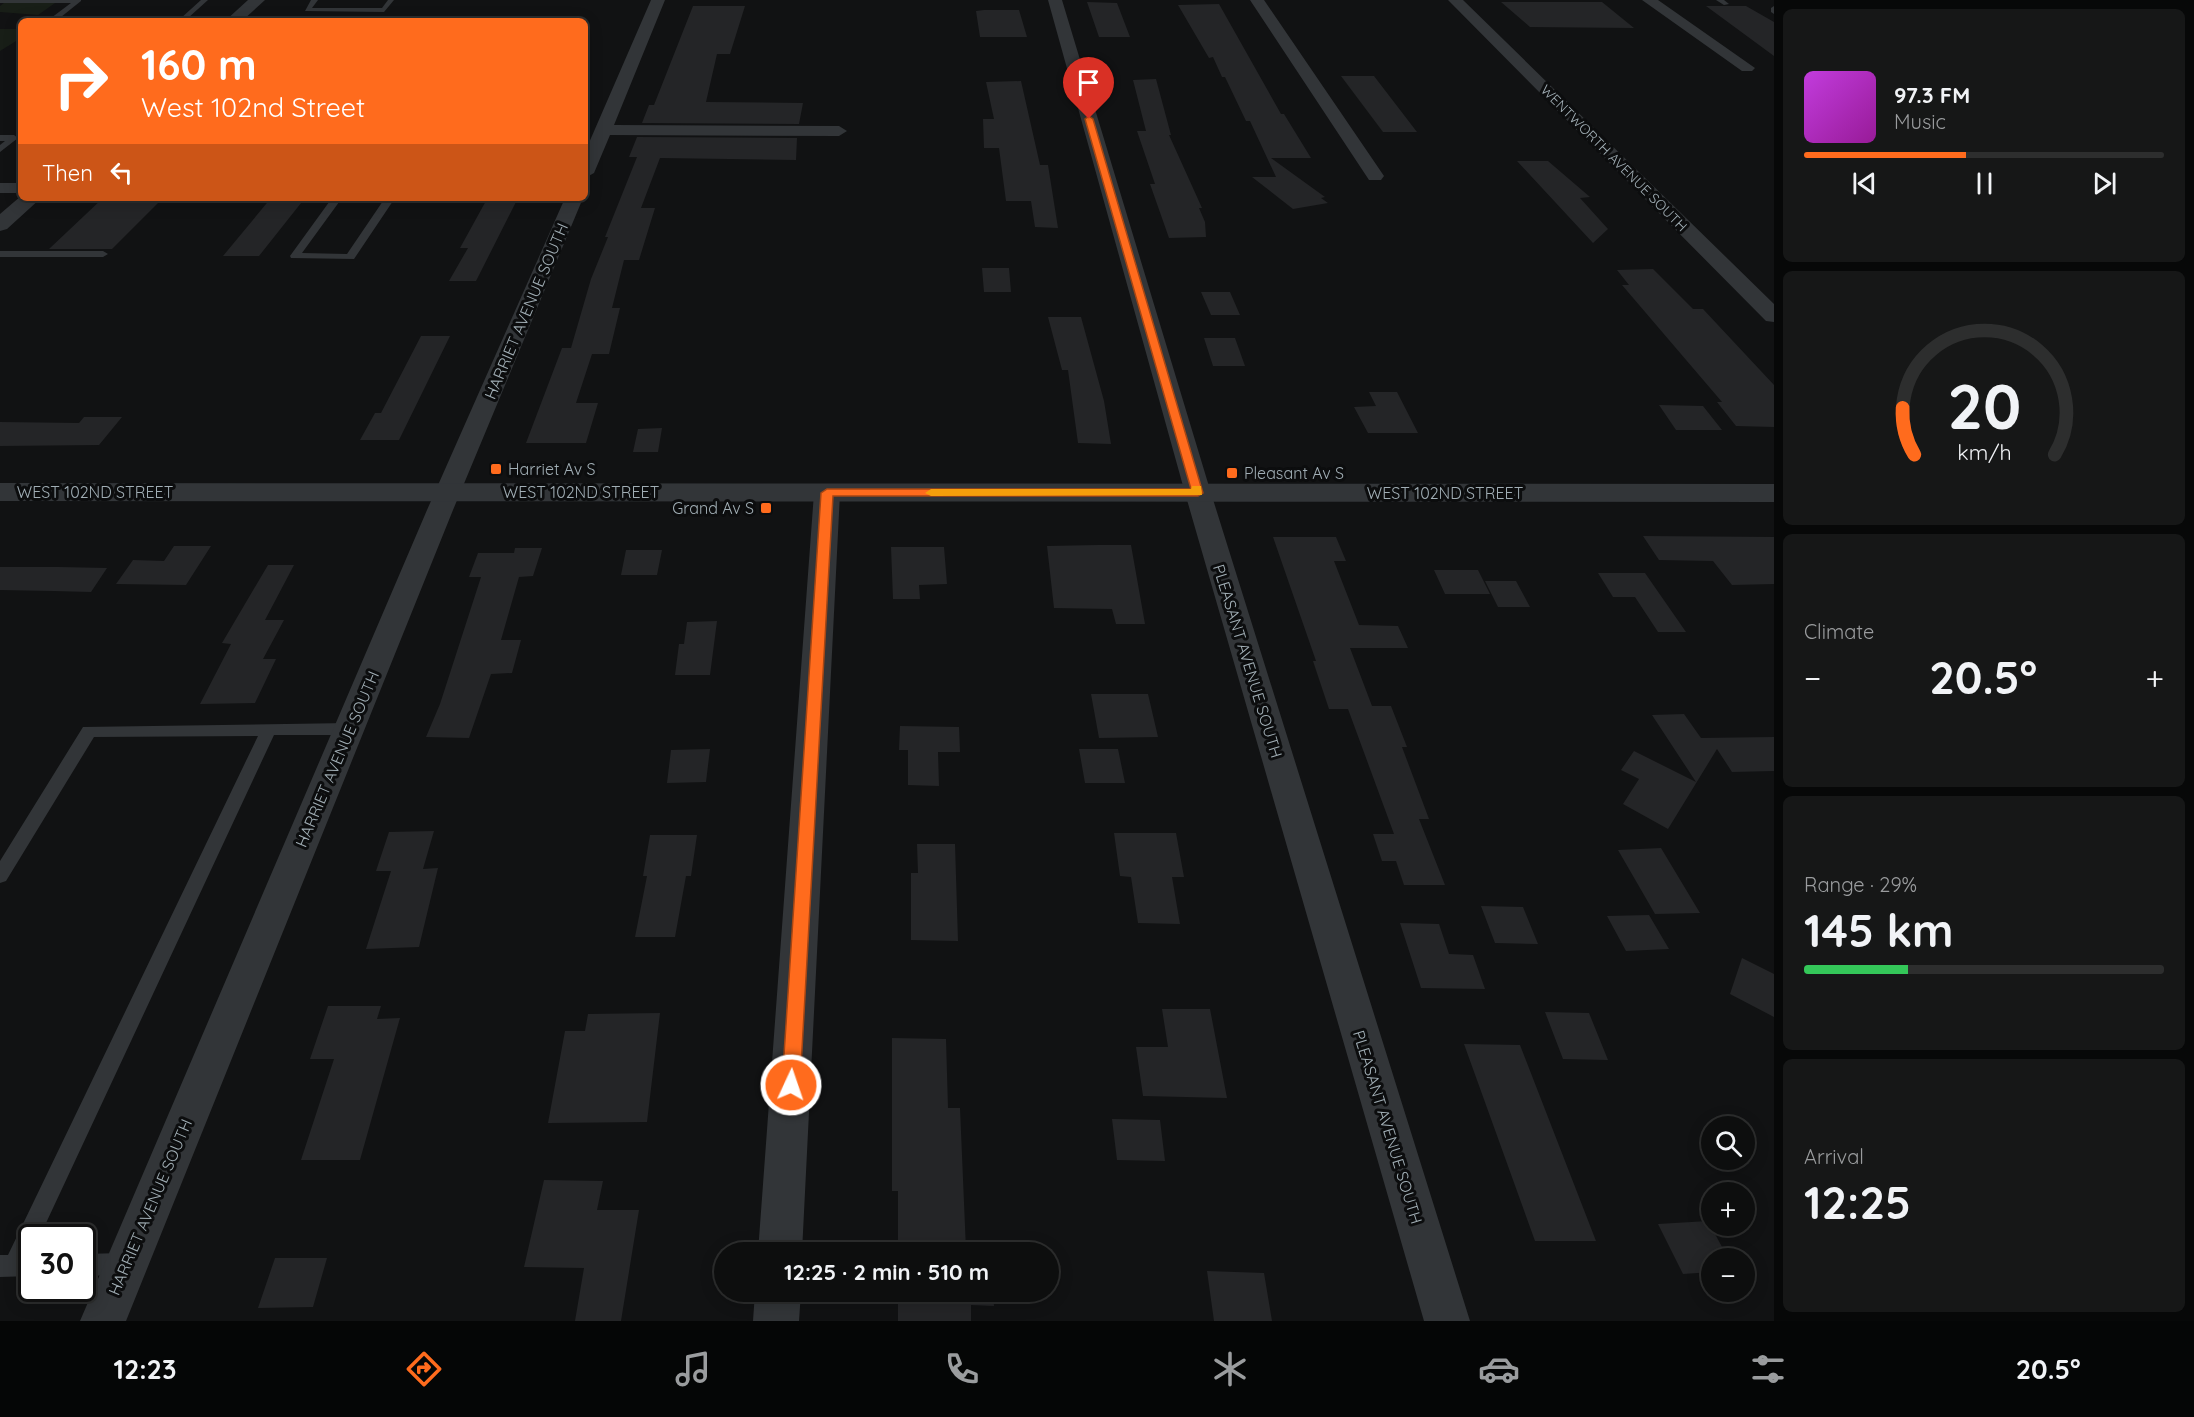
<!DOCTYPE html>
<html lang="en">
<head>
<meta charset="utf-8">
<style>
	body { margin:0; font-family:Quicksand,sans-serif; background:#161717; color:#f1f3f6; height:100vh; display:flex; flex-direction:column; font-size:22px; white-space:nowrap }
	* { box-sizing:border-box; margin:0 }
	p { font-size:20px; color:#9a9c9e }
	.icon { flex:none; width:33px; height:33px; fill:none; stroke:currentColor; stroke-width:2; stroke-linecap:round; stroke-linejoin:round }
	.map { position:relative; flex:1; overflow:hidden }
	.details { display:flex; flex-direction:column; gap:9px; padding:9px; background:#070808; width:420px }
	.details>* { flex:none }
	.hud { position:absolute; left:18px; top:18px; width:570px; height:183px; border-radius:9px; box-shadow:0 3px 15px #0003,0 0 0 2px #2d2e2e; background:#ff6b1d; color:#fff; overflow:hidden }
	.tools { position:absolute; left:1701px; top:1116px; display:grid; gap:12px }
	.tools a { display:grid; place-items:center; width:54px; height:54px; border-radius:50%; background:#0d0e0e; box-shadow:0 3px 15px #0003,0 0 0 2px #2d2e2e; font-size:30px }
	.speed { position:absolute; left:18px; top:1224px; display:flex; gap:12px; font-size:30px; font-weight:700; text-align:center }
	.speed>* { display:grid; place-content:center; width:78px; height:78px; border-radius:50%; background:#0d0e0e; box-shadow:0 3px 15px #0003,0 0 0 2px #2d2e2e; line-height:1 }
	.speed .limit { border:3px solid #111; border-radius:9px; background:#fff; color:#111 }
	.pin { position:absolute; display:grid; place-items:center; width:51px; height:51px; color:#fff; margin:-62px -26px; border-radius:50% 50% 50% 0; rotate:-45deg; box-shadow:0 0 6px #0007 }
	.pin .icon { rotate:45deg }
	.me { position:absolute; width:66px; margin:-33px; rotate:3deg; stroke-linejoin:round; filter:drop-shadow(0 0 4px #0008) }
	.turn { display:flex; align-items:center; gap:21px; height:126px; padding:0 24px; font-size:27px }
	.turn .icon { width:78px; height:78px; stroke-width:2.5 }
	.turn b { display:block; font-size:42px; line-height:51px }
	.then { display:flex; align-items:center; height:57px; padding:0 24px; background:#0003; gap:12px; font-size:22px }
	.big { font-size:45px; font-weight:800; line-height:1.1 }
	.details .card { flex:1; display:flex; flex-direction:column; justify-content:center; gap:9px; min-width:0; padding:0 21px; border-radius:9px; background:#161717 }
	.details .dial { align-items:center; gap:0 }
	.dial svg { height:156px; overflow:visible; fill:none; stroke:#2d2e2e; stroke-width:7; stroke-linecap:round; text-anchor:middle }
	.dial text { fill:#f1f3f6; stroke:none }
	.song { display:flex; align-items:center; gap:18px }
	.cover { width:72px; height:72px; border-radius:9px; background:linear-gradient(135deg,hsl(290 70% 55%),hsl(300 70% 35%)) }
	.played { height:6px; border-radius:3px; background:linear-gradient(90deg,#ff6b1d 45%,#2d2e2e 45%) }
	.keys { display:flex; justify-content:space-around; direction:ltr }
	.heat { display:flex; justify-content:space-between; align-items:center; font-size:33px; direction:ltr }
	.charge { height:9px; border-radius:4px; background:linear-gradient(90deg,#34c759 29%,#2d2e2e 0) }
	.trip { position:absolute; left:714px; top:1242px; width:345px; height:60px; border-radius:30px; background:#0d0e0e; box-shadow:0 3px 15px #0003,0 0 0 2px #2d2e2e; font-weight:800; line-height:60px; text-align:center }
	.dock { display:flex; height:96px; justify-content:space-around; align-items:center; background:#050606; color:#9a9c9e }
	.dock .icon { width:42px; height:42px }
	.dock .selected { color:#ff6b1d }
	.dock b { font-size:27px; color:#f1f3f6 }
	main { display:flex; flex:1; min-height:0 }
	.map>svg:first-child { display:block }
	.green { fill:#181e17 }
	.building { fill:#242527 }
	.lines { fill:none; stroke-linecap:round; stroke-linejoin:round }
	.service { fill:#323538; fill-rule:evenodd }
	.minor { fill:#323538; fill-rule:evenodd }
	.tertiary { fill:#323538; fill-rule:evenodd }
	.route { fill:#ff6b1d; stroke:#a64613; stroke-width:1.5 }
	.slow { fill:#f59e0b }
	.poi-dot { fill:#ff6b1d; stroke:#0c0d0e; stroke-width:2 }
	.labels { text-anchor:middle; stroke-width:6; stroke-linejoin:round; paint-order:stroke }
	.far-street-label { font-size:14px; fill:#a1aeb5; stroke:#0c0d0e }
	.street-label { font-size:16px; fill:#a1aeb5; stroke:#0c0d0e }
	.poi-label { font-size:16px; fill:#a1aeb5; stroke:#0c0d0e; text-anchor:start }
</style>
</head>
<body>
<main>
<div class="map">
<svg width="1774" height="1321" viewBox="0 0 1774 1321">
	<rect width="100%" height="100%" fill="#111213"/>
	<path class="green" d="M 4,3 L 55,3 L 38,15 L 0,12 L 0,6 Z
		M 0,29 L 21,29 L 21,38 L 0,51 Z"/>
	<path class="building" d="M 1087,2 L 1117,3 L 1130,37 L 1099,37 Z
		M 1501,2 L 1602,2 L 1634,28 L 1530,27 Z
		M 1219,4 L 1281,114 L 1284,114 L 1311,158 L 1271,158 L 1325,197 L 1321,198 L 1328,203 L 1293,209 L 1252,177 L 1276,177 L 1250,121 L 1246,121 L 1225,77 L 1222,77 L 1213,57 L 1209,58 L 1178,5 Z
		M 693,6 L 745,6 L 730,54 L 717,54 L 706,102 L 803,103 L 799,124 L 642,123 L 649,105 L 654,105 Z
		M 1706,6 L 1746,6 L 1774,22 L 1774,56 Z
		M 984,10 L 1019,10 L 1027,37 L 980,37 L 976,11 Z
		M 1341,76 L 1374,76 L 1417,132 L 1383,132 Z
		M 1156,79 L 1171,135 L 1169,135 L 1202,208 L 1199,208 L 1205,222 L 1206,237 L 1169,238 L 1150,184 L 1155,184 L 1137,131 L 1146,131 L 1133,80 Z
		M 1021,81 L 1040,165 L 1048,165 L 1058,228 L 1035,227 L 1031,201 L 1006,201 L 999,148 L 984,148 L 983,119 L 994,119 L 986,82 Z
		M 637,137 L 797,138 L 796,160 L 660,158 L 641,208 L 655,208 L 639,260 L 624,260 L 612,308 L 620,308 L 609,354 L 592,354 L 576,403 L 598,403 L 586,443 L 526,443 L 562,348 L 571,348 L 591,279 L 608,237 L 605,237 L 637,157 L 629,157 Z
		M 1517,161 L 1548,161 L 1590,197 L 1580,198 L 1608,229 L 1593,243 Z
		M 103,198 L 163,198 L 112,249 L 49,249 Z
		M 271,198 L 305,198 L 259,256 L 223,256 Z
		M 496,198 L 518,198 L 476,281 L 449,281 L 468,248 L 460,248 L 487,199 Z
		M 982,268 L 1009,268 L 1011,292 L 984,292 Z
		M 1653,269 L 1693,309 L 1703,309 L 1774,385 L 1774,427 L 1736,426 L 1717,402 L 1722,402 L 1622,285 L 1629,285 L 1617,270 Z
		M 1201,292 L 1230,292 L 1240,315 L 1211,315 Z
		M 1048,317 L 1081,317 L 1104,401 L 1111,444 L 1078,443 L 1068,370 L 1062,370 Z
		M 421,336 L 450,336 L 399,440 L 360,440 L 375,413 L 381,413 Z
		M 1204,338 L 1235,338 L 1245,366 L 1213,366 Z
		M 1369,392 L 1397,392 L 1418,433 L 1368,433 L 1354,407 L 1376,406 Z
		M 1659,405 L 1703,406 L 1722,430 L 1676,430 Z
		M 84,417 L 122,417 L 99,445 L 0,446 L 0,422 L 79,423 Z
		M 662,428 L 658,452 L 633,452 L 638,429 Z
		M 1643,536 L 1774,537 L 1774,584 L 1732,585 L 1713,561 L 1659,560 Z
		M 1273,537 L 1336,537 L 1346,561 L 1334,561 L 1359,625 L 1398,626 L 1408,648 L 1350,648 L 1372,706 L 1391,706 L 1407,747 L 1402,747 L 1429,819 L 1419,819 L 1445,885 L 1404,885 L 1396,861 L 1382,861 L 1373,834 L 1394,834 L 1348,709 L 1329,709 L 1313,661 L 1316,661 Z
		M 1098,545 L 1131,545 L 1145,624 L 1116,624 L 1112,609 L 1054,608 L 1047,546 Z
		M 174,546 L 211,546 L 186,585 L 116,584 L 133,560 L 164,561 Z
		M 891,547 L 944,547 L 947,584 L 919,585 L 920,599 L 893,599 Z
		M 515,548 L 542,548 L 533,576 L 519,577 L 501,640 L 521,640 L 512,673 L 491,674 L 469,738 L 426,737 L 440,704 L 481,577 L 469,577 L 478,553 L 514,553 Z
		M 626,550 L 662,550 L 657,575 L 621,575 Z
		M 268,565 L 294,565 L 265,620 L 284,620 L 263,659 L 276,659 L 255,703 L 200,704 L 231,644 L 222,643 Z
		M 0,567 L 59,567 L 107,568 L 91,592 L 53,591 L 0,590 Z
		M 1434,570 L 1478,570 L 1490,594 L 1445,594 Z
		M 1598,573 L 1645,573 L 1686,632 L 1658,632 L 1635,597 L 1613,597 Z
		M 1485,581 L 1516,581 L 1530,607 L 1498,607 Z
		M 717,621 L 710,675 L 675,675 L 679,644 L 684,644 L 687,622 Z
		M 1091,694 L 1148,694 L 1158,737 L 1099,738 Z
		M 1684,714 L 1701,738 L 1774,737 L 1774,771 L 1732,772 L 1717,749 L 1668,829 L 1623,804 L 1639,779 L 1621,770 L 1634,751 L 1696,782 L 1652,715 Z
		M 900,726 L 959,727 L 960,752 L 938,752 L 939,786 L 908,785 L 908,750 L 899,750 Z
		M 710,749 L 706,782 L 667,783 L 671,750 Z
		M 1079,749 L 1118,749 L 1125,783 L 1085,783 Z
		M 434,831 L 423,869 L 438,868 L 419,947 L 366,949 L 391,871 L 376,871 L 389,832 Z
		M 1114,833 L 1176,833 L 1184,877 L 1172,877 L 1180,924 L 1138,923 L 1131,877 L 1120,876 Z
		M 650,835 L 697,835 L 691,876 L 686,876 L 675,937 L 635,937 L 647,876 L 643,876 Z
		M 917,844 L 955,844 L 958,941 L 911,940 L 911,873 L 918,873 Z
		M 1661,848 L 1700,913 L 1655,914 L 1618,850 Z
		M 1481,906 L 1523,907 L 1538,944 L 1495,943 Z
		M 1649,915 L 1669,949 L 1626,951 L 1607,916 Z
		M 1400,923 L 1439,924 L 1449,954 L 1473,955 L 1485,989 L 1421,988 Z
		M 1742,958 L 1774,974 L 1774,1017 L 1730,994 Z
		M 328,1006 L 381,1006 L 377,1019 L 400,1018 L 360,1160 L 301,1160 L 334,1059 L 310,1059 Z
		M 1162,1009 L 1210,1009 L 1227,1098 L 1143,1096 L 1136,1047 L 1168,1047 Z
		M 1545,1012 L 1589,1013 L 1608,1060 L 1563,1059 Z
		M 660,1013 L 647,1122 L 548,1123 L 565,1031 L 585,1031 L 588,1014 Z
		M 892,1038 L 946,1039 L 948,1108 L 960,1108 L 966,1250 L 992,1252 L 898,1252 L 898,1191 L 892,1191 Z
		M 1464,1044 L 1520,1045 L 1596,1241 L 1535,1241 Z
		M 1112,1119 L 1160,1120 L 1165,1161 L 1117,1160 Z
		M 544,1180 L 603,1181 L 597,1210 L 639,1210 L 621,1321 L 575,1321 L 584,1268 L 524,1267 Z
		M 1708,1221 L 1728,1258 L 1712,1258 L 1712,1272 L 1683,1274 L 1658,1224 Z
		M 275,1258 L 327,1258 L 313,1307 L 258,1308 Z
		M 1207,1271 L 1264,1273 L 1272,1321 L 1214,1321 Z
		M 898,1292 L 993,1292 L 994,1306 L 971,1305 L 971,1321 L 898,1321 Z"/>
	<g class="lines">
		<path class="service" d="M 0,0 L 81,0 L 81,1 L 56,21 L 47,21 L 71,3 L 0,3 Z
			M 201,0 L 208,0 L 188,18 L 235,17 L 239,19 L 235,21 L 170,21 L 180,19 Z
			M 311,0 L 318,0 L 312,8 L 382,8 L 388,0 L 394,0 L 384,12 L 305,11 Z
			M 1716,0 L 1724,0 L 1729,4 L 1724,5 Z
			M 1774,6 L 1774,14 L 1771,12 L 1771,8 Z
			M 0,135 L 14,135 L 18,138 L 0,152 L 0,145 L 5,141 L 0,141 Z
			M 332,198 L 342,198 L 302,253 L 347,254 L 385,198 L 395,198 L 354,259 L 291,258 L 290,256 Z
			M 0,251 L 103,251 L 108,254 L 103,257 L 0,257 Z
			M 349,723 L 355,725 L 357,729 L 355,733 L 349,735 L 274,735 L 39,1238 L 32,1238 L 32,1276 L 0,1277 L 0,1255 L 8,1255 L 258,736 L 94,737 L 6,881 L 0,883 L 0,861 L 83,727 Z
			M 124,1253 L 132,1256 L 135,1264 L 132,1272 L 124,1275 L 82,1276 L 82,1254 Z"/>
		<path class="minor" d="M 651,0 L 665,0 L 614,125 L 839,126 L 847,131 L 839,136 L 610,135 L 594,173 L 585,178 L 585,152 Z
			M 1048,0 L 1062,0 L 1211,493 L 1470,1321 L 1424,1321 L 1185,493 Z
			M 1250,0 L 1264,0 L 1384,176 L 1381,180 L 1369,180 Z
			M 1448,0 L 1463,0 L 1774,304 L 1774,322 L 1766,321 Z
			M 1642,0 L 1658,0 L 1755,68 L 1752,71 L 1742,71 Z
			M 0,183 L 21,183 L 21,193 L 0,193 Z
			M 565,198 L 583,198 L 453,510 L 126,1321 L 80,1321 L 427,510 Z
			M 827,485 L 836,487 L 840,493 L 802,1252 L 758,1252 L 814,493 L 818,487 Z
			M 755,1292 L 801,1292 L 799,1321 L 753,1321 Z"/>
		<path class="tertiary" d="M 248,0 L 265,0 L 242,21 L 225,21 Z
			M 21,196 L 41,198 L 7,229 L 0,231 L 0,214 Z
			M 0,483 L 1774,484 L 1774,502 L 0,501 Z"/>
	</g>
	<path class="route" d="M 1089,116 L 1093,119 L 1203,493 L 1198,496 L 833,496 L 800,1085 L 797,1091 L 791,1094 L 784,1091 L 782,1085 L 821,493 L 827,489 L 1191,489 L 1085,119 Z"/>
	<path class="slow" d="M 1192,486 L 1201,486 L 1202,495 L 931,496 L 925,493 L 931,489 L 1191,489 Z"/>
	<g class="poi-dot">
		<rect x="490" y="463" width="12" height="12" rx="3"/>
		<rect x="1226" y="467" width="12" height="12" rx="3"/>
		<rect x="760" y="502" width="12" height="12" rx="3"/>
	</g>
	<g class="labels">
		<g class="far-street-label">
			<text transform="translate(1614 158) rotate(45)" y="5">WENTWORTH AVENUE SOUTH</text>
		</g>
		<g class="street-label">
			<text transform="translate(526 311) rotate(-67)" y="6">HARRIET AVENUE SOUTH</text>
			<text x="95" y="498">WEST 102ND STREET</text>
			<text x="581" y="498">WEST 102ND STREET</text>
			<text x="1445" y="499">WEST 102ND STREET</text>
			<text transform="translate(1248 661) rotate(73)" y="6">PLEASANT AVENUE SOUTH</text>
			<text transform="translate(337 759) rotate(-67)" y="6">HARRIET AVENUE SOUTH</text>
			<text transform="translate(1388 1127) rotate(73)" y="6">PLEASANT AVENUE SOUTH</text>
			<text transform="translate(150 1207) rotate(-67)" y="6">HARRIET AVENUE SOUTH</text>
		</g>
		<g class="poi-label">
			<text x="508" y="475">Harriet Av S</text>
			<text x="1244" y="479">Pleasant Av S</text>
			<text x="754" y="514" text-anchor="end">Grand Av S</text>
		</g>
	</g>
</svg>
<div class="tools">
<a><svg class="icon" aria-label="search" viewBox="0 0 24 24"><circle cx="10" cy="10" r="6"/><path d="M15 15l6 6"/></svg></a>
<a>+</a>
<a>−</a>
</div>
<div class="speed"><div class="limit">30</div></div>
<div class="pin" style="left:1089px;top:119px;background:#d93025"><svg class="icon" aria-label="arrive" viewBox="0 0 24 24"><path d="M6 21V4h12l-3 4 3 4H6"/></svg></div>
<svg class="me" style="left:791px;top:1085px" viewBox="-20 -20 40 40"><circle r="17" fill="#ff6b1d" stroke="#fff" stroke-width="3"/><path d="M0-11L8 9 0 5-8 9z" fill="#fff"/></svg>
<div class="trip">12:25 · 2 min · 510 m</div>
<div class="hud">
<div class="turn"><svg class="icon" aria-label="right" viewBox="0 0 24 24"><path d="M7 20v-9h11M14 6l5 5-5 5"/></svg><div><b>160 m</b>West 102nd Street</div></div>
<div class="then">Then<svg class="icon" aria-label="left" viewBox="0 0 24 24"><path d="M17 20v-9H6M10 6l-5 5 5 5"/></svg></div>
</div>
</div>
<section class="details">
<div class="card">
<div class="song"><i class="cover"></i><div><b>97.3 FM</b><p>Music</p></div></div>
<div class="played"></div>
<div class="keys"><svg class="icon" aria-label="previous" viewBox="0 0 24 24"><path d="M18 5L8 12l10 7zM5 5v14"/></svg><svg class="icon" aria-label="pause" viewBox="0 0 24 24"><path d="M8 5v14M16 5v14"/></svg><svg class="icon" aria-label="next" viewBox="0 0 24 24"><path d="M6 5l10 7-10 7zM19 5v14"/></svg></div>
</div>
<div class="card dial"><svg viewBox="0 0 100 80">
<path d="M14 69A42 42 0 1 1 86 69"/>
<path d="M14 69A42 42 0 0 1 8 45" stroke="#ff6b1d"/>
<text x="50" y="56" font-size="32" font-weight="700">20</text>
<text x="50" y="72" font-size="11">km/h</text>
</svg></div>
<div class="card"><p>Climate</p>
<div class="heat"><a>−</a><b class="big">20.5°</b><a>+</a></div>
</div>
<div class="card"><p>Range · 29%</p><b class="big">145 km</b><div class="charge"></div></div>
<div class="card"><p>Arrival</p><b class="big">12:25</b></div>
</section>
</main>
<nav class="dock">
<b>12:23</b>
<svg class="icon selected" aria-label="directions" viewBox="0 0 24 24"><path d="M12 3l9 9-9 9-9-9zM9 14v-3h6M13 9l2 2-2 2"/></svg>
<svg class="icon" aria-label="music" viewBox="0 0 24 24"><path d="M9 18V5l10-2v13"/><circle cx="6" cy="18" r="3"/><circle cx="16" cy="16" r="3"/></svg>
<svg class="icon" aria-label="phone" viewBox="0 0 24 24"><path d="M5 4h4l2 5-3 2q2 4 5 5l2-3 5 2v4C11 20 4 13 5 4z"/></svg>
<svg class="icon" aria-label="climate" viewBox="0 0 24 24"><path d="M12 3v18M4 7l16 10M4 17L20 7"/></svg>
<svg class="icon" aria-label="car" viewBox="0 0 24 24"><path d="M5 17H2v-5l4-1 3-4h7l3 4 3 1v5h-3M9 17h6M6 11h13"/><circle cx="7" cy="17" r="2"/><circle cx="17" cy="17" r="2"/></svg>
<svg class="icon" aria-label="filters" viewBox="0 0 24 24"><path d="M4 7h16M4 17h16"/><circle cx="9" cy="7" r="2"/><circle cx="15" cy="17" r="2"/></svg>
<b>20.5°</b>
</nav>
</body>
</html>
